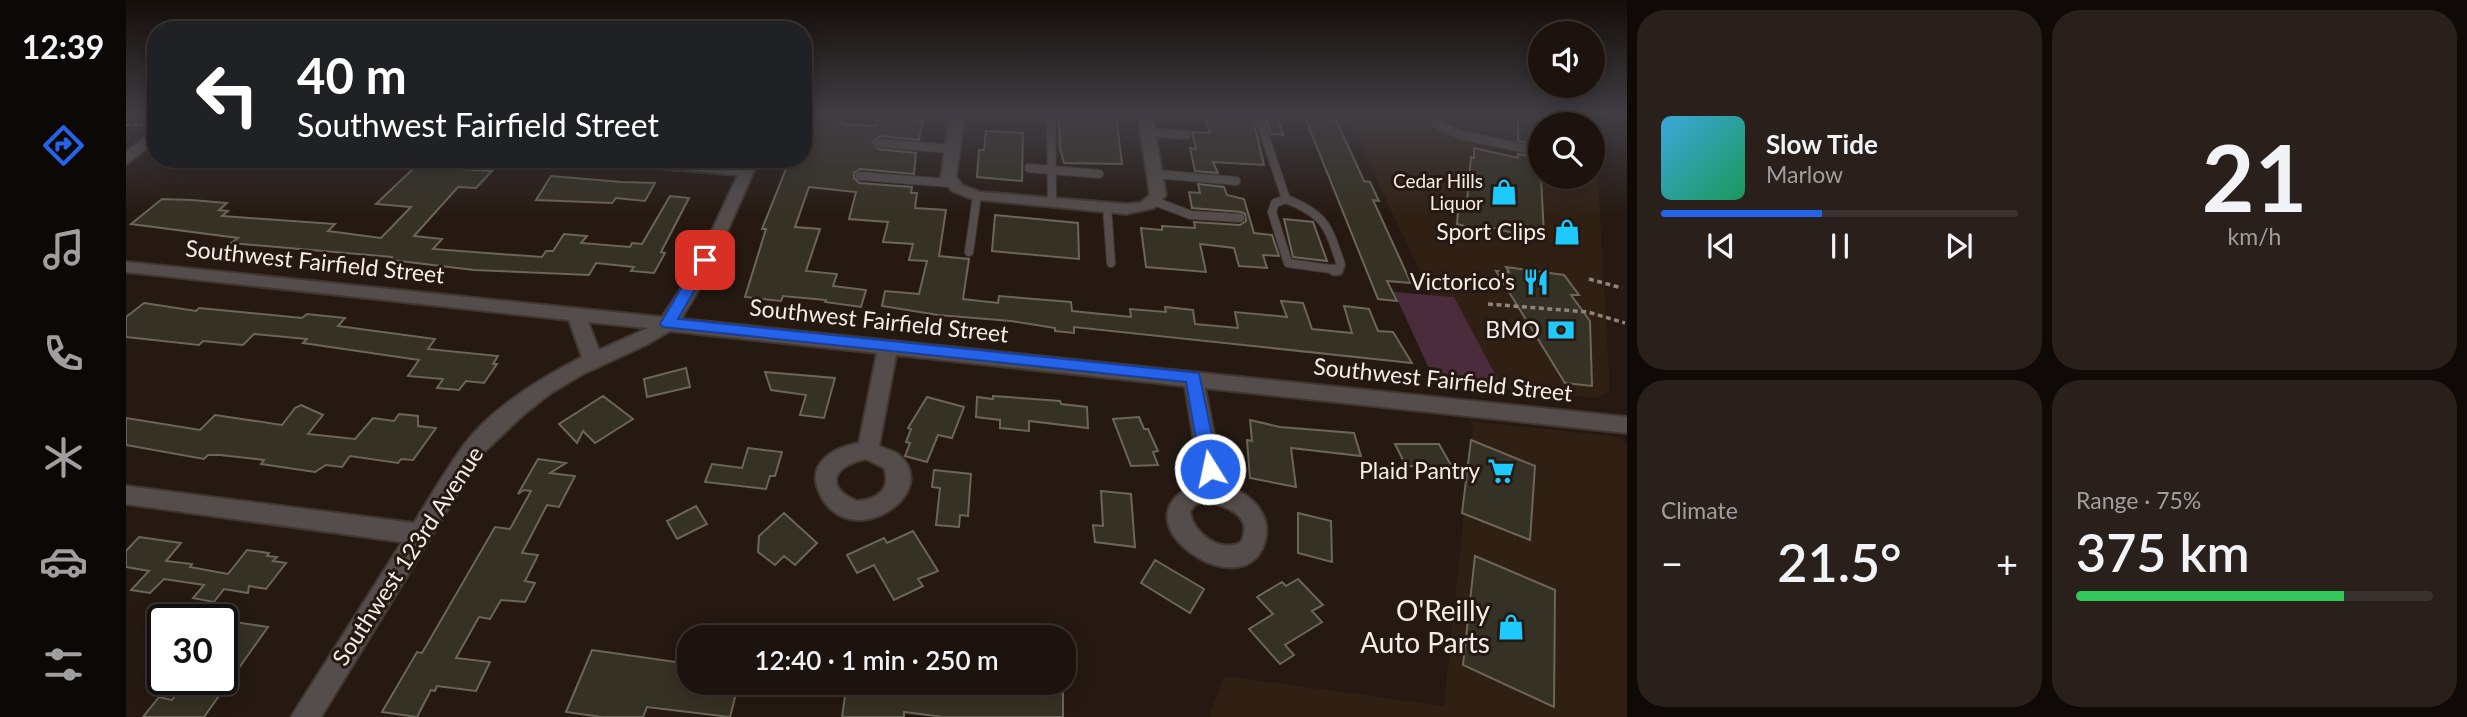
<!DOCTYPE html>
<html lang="en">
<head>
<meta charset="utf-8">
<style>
	body { margin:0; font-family:Lato,sans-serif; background:#29201c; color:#f1f3f6; height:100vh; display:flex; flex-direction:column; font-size:26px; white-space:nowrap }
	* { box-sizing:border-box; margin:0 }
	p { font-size:23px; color:#a09e9e }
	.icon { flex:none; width:38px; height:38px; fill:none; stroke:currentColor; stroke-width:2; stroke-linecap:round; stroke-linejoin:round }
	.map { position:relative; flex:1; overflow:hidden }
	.drawer { display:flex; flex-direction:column; gap:10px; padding:10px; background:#0f0a08; width:840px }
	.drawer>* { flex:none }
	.guide { position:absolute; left:21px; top:21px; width:665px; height:147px; border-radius:28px; box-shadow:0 4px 18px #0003,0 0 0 2px #3a322e; background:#202124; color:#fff; overflow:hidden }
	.controls { position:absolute; left:1402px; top:21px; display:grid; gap:14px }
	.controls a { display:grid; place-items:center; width:77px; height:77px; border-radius:50%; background:#1c130e; box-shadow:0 4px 18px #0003,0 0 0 2px #3a322e; font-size:35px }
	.speed { position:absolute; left:21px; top:604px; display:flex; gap:14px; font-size:35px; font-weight:700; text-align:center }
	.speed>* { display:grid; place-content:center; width:91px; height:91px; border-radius:50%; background:#1c130e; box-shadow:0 4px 18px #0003,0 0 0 2px #3a322e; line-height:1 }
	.speed .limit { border:4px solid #111; border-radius:10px; background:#fff; color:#111 }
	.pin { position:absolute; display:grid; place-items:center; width:60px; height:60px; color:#fff; margin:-30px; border-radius:14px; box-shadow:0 4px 10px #0006 }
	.me { position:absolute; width:77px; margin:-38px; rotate:350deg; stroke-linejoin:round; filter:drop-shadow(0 0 5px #0008) }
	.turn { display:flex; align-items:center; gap:24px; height:147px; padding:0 35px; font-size:32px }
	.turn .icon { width:91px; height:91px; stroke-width:2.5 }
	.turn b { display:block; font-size:49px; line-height:60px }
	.big { font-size:52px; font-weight:600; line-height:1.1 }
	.drawer .card { flex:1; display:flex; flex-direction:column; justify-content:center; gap:10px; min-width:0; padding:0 24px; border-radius:28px; background:#29201c }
	.drawer .dial { align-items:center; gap:0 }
	.dial b { font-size:91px; line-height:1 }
	.song { display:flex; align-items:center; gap:21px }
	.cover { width:84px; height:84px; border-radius:10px; background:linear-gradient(135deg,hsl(200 70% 55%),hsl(150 70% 35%)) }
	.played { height:7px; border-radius:4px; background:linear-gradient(90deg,#2563eb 45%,#3a322e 45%) }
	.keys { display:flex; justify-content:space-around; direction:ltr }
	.heat { display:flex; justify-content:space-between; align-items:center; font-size:38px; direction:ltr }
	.charge { height:10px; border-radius:5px; background:linear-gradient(90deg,#34c759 75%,#3a322e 0) }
	.drawer .tiles { flex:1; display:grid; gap:10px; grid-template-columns:repeat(2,1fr) }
	.trip { position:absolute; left:551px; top:625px; width:399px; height:70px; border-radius:28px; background:#1c130e; box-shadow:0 4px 18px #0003,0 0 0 2px #3a322e; font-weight:600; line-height:70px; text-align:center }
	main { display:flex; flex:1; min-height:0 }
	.menu { display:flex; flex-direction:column; width:126px; justify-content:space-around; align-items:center; background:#0b0806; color:#a09e9e }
	.menu .icon { width:49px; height:49px }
	.menu .current { color:#2563eb }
	.menu b { font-size:32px; color:#f1f3f6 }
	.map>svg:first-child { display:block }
	.built { fill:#302014 }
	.green { fill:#4a2c3c }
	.building { fill:#353124; stroke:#6c6658; stroke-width:2 }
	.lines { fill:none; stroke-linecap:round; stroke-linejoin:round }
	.service-far1-casing { stroke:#423730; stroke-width:10 }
	.service-casing { stroke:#423730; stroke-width:13 }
	.minor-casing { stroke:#423730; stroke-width:4 }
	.path-far1 { stroke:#8e847e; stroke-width:2.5; stroke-dasharray:4.5 2.5; stroke-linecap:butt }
	.path { stroke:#8e847e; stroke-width:3.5; stroke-dasharray:5 3.5; stroke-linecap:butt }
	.service-far1 { stroke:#544d4c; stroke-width:8 }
	.service { stroke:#544d4c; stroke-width:10 }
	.minor { fill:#544d4c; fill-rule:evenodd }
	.route { fill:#2563eb; stroke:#184099; stroke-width:2 }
	.labels { text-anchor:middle; stroke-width:6; stroke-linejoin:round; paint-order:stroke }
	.far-poi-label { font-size:19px; fill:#f4ece7; stroke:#251912; text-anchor:end }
	.poi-label { font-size:23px; fill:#f4ece7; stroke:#251912; text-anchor:end }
	.street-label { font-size:23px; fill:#f4ece7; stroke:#251912 }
	.near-poi-label { font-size:28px; fill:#f4ece7; stroke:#251912; text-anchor:end }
</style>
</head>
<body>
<main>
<nav class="menu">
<b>12:39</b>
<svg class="icon current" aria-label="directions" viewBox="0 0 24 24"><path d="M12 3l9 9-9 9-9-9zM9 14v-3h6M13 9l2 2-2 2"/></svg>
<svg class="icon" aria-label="music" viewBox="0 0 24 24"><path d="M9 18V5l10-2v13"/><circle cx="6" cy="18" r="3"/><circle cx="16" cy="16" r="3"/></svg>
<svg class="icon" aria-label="phone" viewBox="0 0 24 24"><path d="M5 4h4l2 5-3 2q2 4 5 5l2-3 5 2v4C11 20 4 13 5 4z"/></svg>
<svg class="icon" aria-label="climate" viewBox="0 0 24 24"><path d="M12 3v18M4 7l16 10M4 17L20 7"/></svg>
<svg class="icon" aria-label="car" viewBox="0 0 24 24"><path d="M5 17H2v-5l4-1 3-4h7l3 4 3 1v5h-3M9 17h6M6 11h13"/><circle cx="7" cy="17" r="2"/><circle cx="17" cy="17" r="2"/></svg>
<svg class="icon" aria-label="filters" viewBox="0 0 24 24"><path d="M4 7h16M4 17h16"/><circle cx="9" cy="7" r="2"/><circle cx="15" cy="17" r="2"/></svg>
</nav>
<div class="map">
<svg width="1501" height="717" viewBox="0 0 1501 717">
	<rect width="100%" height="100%" fill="#251912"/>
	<path class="built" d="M 1220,115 L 1466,115 L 1466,124 L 1414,124 L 1414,177 L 1466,177 L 1467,128 L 1481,131 L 1482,144 L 1470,142 L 1484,391 L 1471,398 L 1377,389 L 1328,297 L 1305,295 Z
		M 1343,421 L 1487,436 L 1501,443 L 1501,717 L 1083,717 L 1098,676 L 1318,706 L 1347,428 Z"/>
	<path class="green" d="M 1268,292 L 1328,297 L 1377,389 L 1309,382 Z"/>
	<path class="building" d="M 681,115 L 717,116 L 715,124 L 750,126 L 752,119 L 756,117 L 797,120 L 793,140 L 754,136 L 747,142 L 752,149 L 790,153 L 788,174 L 734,169 L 728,173 L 728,178 L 733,183 L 786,187 L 785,193 L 791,193 L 789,208 L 820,210 L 813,256 L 843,259 L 837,299 L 872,303 L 873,296 L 945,302 L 946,311 L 1005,317 L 1004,309 L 1040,312 L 1039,307 L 1067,310 L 1069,324 L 1112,328 L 1109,312 L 1161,317 L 1155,301 L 1177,303 L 1186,329 L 1226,333 L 1218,306 L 1243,309 L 1252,331 L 1267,332 L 1286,363 L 948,327 L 948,333 L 929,331 L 929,328 L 885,321 L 812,315 L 756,306 L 759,291 L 793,294 L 801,261 L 783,260 L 787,244 L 757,242 L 762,222 L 723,219 L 730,192 L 683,187 L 669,227 L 694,229 L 680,271 L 711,274 L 707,286 L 740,290 L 735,307 L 699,302 L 700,300 L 657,296 L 655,301 L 619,297 L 640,229 L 636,229 L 664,159 L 677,159 L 677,124 Z
		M 933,115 L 990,115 L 996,164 L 938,163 L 934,148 Z
		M 1078,115 L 1126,115 L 1138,165 L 1087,162 L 1092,173 L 1069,171 L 1064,148 L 1070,149 L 1066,132 L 1084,133 Z
		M 1139,115 L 1151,115 L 1157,135 L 1145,134 Z
		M 1178,115 L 1200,115 L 1211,122 L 1238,181 L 1244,182 L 1253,201 L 1247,200 L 1285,283 L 1261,281 L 1271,301 L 1252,299 Z
		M 1392,115 L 1414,118 L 1414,145 L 1392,141 Z
		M 860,131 L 897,133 L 896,181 L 851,177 L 853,150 L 858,150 Z
		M 1348,148 L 1392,158 L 1392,154 L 1414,158 L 1418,235 L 1395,230 L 1395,235 L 1364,227 L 1364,233 L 1331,224 L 1333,199 L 1341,201 L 1345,157 L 1348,158 Z
		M 290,166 L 366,171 L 350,188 L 332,187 L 288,236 L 316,239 L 307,249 L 416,257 L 420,251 L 427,251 L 438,234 L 461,236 L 455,243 L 504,247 L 506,243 L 516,244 L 544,196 L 563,198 L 535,252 L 539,253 L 528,273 L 505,271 L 508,267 L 470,263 L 463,275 L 348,270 L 266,260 L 266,257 L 105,243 L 112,238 L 5,224 L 36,199 L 66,200 L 101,203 L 93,210 L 102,211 L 96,216 L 209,224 L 202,231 L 255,238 L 285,207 L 250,204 Z
		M 425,176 L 496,182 L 529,183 L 519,201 L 490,198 L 486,203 L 410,200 Z
		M 1072,184 L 1098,187 L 1101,195 L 1118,199 L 1128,233 L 1146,235 L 1153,256 L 1137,255 L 1141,268 L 1113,266 L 1108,248 L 1074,244 L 1080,272 L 1020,267 L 1015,228 L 1036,230 L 1036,226 L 1069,228 L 1068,222 L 1114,225 L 1120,221 L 1119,214 L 1115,212 L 1066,208 L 1063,192 L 1074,193 Z
		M 869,215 L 952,223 L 953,259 L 866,251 Z
		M 1158,219 L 1187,222 L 1201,261 L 1167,257 Z
		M 1380,267 L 1438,275 L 1453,295 L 1445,295 L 1464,321 L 1466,386 L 1439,383 L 1370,271 L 1383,272 Z
		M 18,303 L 70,311 L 73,308 L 176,318 L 181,314 L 219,318 L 212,326 L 309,339 L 302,349 L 372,356 L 367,364 L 371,364 L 358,383 L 340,381 L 333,390 L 311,388 L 317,379 L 282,376 L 293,360 L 177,343 L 181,339 L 128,334 L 117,345 L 77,341 L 73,345 L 0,337 L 0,317 Z
		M 560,368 L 564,387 L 521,397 L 518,379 Z
		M 639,372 L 709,378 L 698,418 L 674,415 L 680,395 L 645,390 Z
		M 477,396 L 507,419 L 469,443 L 457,431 L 451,443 L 433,424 Z
		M 867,396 L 934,401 L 935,404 L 961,407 L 962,428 L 903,421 L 903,431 L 874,428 L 874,420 L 850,417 L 851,397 L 867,399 Z
		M 801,397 L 838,407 L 826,438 L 812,435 L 801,462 L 779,456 L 784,443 L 780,442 L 785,429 L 782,428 Z
		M 175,405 L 197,415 L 182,434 L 229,439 L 247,418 L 268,421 L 273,414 L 292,416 L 292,426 L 310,428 L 287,460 L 275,459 L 272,463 L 224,456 L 216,467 L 200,465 L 189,472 L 135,464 L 138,460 L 94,455 L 82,455 L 78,459 L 0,445 L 0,418 L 74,430 L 89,415 L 156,425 L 169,408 Z
		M 1013,417 L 1018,429 L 1022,429 L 1032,451 L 1027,452 L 1032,465 L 1005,466 L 987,419 Z
		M 1124,420 L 1154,427 L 1228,433 L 1235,456 L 1165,448 L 1170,487 L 1124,478 L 1121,440 L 1126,441 Z
		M 1345,440 L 1409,466 L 1404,540 L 1336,513 Z
		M 1269,444 L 1313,444 L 1326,467 L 1280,466 Z
		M 622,448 L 656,452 L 649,476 L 644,476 L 640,489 L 579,482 L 586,464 L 616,468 Z
		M 412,459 L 440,463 L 424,473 L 449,476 L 433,507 L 421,505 L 396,553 L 412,555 L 399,581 L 409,583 L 399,602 L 375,600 L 364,619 L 353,617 L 330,658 L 364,662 L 350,691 L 311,686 L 309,691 L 305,690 L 291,717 L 256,712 L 291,652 L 296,653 L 369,527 L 384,529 L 405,491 L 398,490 L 392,494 Z
		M 808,470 L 845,474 L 842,516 L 834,515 L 833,527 L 810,525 L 814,488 L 806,487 Z
		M 975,491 L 1005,494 L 1009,547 L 969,542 L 967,525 L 977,526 Z
		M 570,506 L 581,524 L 551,539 L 541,521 Z
		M 658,513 L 691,543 L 669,565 L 658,556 L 649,565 L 632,552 L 633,536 Z
		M 1172,513 L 1205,521 L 1206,562 L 1172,553 Z
		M 787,531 L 812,571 L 792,579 L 797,586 L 768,600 L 748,565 L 731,573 L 721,555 L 758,538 L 761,543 Z
		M 13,537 L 55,543 L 40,561 L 66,564 L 64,567 L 102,574 L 121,550 L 143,553 L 141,556 L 151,557 L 147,561 L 160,563 L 140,589 L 123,586 L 122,593 L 98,589 L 88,602 L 67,598 L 78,585 L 38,579 L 24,593 L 5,590 L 23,571 L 0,567 L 0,551 Z
		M 1349,556 L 1429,590 L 1428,707 L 1337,665 Z
		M 1029,560 L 1078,589 L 1064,613 L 1015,583 Z
		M 1172,579 L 1197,605 L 1186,611 L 1196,622 L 1159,645 L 1168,655 L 1154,664 L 1123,629 L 1147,614 L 1131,597 L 1156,582 L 1160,586 Z
		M 96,620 L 142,627 L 78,717 L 17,717 L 33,697 L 46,700 L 61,679 L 96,679 Z
		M 466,650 L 564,664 L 564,682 L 613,682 L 604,717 L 521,707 L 517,717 L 476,717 L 440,712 Z
		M 721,682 L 937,682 L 937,717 L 817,717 L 778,712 L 778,717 L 716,717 Z"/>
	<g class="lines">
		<g class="service-far1-casing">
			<path id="service-far1" d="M 925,115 L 926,202
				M 1132,115 L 1160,199
				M 1310,117 L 1310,124 L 1335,135 L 1414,152
				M 1022,132 L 1060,135
				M 753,143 L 826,149
				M 903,168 L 973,174
				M 1030,174 L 1110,181
				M 734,176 L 824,183
				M 1160,199 C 1200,215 1202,226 1215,265 L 1212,270 L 1162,263 L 1146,212 L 1149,203 Z
				M 1028,201 L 1065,215 L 1114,218
				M 981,207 L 985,263
				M 843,252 L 851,196"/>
		</g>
		<g class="service-casing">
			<path id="service" d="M 1208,270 L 1212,270"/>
		</g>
		<g class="minor-casing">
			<path id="minor" d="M 824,115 L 838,115 L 830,177 L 836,185 L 854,192 L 1000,204 L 1014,203 L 1024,195 L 1012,115 L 1026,115 L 1040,195 L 1028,208 L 1000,214 L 846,199 L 826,191 L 815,177 Z
				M 30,129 L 30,141 L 0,164 L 0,152 Z
				M 468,159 L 532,159 L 616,166 L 619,159 L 633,159 L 583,273 L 555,319 L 1501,417 L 1501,433 L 1079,388 L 1098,487 C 1128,492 1150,520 1136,549 C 1109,606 982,515 1075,483 L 1059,386 L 770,355 L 753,446 C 759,449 768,451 773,455 C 817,493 725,554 695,496 C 678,465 705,448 733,443 L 751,353 L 544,331 L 520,345 L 457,374 L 425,393 L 396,416 L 355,455 L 195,717 L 165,717 L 276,542 L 0,504 L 0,486 L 288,523 C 304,497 320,470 338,445 C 366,407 415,378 456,357 L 443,320 L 0,272 L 0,262 L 536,317 L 566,273 L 612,175 L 475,163 ZM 462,322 L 522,328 L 473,350 ZM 740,459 L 758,468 C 766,489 751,500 731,501 C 697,487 708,465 740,459 ZM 1078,501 C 1098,505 1129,515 1115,542 C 1095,554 1066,533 1064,511 L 1069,505 Z"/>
		</g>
		<path class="path-far1" d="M 0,125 L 17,125"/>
		<path class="path" d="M 1463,279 L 1496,288
			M 1362,304 L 1462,312 L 1499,323"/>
		<use href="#service-far1" class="service-far1"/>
		<use href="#service" class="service"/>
		<use href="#minor" class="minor"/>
	</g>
	<linearGradient id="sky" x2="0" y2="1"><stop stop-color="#140e0a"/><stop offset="0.53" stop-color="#403e44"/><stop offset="1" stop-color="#403e44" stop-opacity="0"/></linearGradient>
	<rect width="1501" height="216" fill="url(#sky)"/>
	<path class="route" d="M 579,256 L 586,260 L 552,319 L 1073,373 L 1093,469 L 1084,476 L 1075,469 L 1060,382 L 537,327 L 534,324 L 572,260 Z"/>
	<defs>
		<g id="shop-bare" transform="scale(2.1)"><path d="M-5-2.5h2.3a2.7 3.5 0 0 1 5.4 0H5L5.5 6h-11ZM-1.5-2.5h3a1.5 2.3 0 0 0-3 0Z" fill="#1ec9fd" stroke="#251912" stroke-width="2.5" paint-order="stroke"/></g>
		<g id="restaurant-bare" transform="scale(2.1)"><path d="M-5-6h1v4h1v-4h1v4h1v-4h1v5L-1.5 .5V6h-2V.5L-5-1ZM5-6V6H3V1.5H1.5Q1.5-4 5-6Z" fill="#1ec9fd" stroke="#251912" stroke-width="2.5" paint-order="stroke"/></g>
		<g id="bank-bare" transform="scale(2.1)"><path d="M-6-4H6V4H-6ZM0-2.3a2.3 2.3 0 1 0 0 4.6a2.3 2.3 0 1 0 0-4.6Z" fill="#1ec9fd" stroke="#251912" stroke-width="2.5" paint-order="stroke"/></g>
		<g id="supermarket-bare" transform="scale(2.1)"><path d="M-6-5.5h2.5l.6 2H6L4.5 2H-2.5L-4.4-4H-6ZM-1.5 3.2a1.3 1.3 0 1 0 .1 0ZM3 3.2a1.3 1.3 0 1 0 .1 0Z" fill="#1ec9fd" stroke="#251912" stroke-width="2.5" paint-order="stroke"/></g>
	</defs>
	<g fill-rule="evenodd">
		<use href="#shop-bare" x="1378" y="192"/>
		<use href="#shop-bare" x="1441" y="232"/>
		<use href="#restaurant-bare" x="1410" y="282"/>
		<use href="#bank-bare" x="1435" y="330"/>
		<use href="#supermarket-bare" x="1375" y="471"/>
		<use href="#shop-bare" x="1385" y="627"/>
	</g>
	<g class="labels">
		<g class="far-poi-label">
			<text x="1357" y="188">Cedar Hills<tspan x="1357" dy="22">Liquor</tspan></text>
		</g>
		<g class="poi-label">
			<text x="1420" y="240">Sport Clips</text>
			<text x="1389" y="290">Victorico's</text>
			<text x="1414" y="338">BMO</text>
			<text x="1354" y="479">Plaid Pantry</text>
		</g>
		<g class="street-label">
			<text transform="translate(189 262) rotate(6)" y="8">Southwest Fairfield Street</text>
			<text transform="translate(753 321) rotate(6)" y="8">Southwest Fairfield Street</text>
			<text transform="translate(1317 380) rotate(6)" y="8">Southwest Fairfield Street</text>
			<text transform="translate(282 556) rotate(-57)" y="8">Southwest 123rd Avenue</text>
		</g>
		<g class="near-poi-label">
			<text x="1364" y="621">O'Reilly<tspan x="1364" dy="32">Auto Parts</tspan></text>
		</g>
	</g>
</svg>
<div class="controls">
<a><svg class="icon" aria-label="sound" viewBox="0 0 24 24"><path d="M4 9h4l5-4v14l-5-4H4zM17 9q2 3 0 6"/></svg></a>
<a><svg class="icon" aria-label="search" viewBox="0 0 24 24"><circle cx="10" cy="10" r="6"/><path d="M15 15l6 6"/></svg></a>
</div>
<div class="speed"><div class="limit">30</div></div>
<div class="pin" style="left:579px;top:260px;background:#d93025"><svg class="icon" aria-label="arrive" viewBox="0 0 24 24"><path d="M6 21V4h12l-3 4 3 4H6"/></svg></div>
<svg class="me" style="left:1084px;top:469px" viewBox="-20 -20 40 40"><circle r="17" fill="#2563eb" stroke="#fff" stroke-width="3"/><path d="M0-11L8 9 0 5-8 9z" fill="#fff"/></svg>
<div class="trip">12:40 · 1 min · 250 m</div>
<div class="guide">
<div class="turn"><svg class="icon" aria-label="left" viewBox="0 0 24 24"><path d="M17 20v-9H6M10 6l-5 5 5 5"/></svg><div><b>40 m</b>Southwest Fairfield Street</div></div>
</div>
</div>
<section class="drawer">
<div class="tiles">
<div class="card">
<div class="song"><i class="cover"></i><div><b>Slow Tide</b><p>Marlow</p></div></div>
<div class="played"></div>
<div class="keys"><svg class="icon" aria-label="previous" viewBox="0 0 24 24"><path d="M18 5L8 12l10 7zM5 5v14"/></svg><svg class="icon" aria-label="pause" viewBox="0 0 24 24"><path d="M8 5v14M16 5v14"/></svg><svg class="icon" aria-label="next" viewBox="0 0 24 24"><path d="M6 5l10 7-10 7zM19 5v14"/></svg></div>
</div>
<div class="card dial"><b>21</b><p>km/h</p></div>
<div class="card"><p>Climate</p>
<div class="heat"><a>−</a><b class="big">21.5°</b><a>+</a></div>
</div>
<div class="card"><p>Range · 75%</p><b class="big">375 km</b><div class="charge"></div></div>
</div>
</section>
</main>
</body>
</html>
